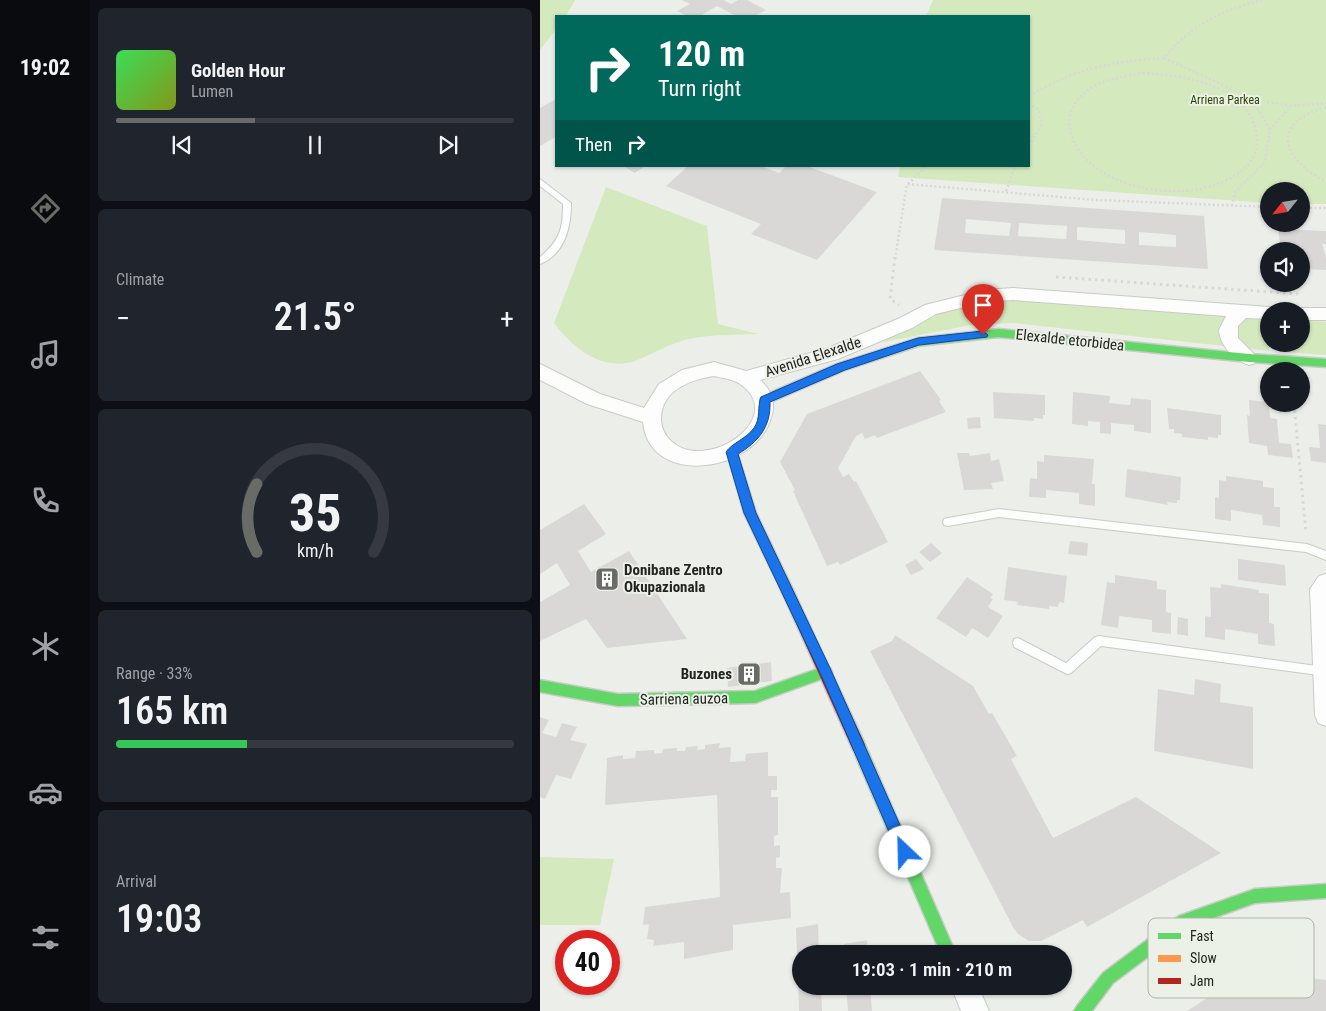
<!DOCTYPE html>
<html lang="en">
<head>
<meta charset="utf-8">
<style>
	body { margin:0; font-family:"Roboto Condensed",sans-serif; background:#20242c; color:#f1f3f6; height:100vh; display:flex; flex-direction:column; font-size:19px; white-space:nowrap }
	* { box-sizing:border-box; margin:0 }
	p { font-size:16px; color:#9ea1a6 }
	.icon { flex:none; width:28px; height:28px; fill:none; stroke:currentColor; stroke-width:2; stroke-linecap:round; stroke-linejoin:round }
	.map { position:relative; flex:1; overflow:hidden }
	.side { display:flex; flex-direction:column; gap:8px; padding:8px; background:#0d0f14; width:450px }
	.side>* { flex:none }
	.guide { position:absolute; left:15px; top:15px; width:475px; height:152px; border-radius:0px; box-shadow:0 1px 4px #0004; background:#00695c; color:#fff; overflow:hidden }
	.needle { width:32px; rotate:240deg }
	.tools { position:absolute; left:720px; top:182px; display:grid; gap:10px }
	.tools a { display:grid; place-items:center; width:50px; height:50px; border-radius:50%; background:#171b24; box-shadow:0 1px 4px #0004; font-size:25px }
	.speed { position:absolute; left:15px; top:930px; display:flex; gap:10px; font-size:25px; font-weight:700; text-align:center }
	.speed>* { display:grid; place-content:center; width:65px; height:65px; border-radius:50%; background:#171b24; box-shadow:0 1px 4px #0004; line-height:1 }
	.speed .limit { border:8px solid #d22; background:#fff; color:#111 }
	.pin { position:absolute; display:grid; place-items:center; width:42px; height:42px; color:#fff; margin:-51px -21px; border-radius:50% 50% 50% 0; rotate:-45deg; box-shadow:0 0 5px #0007 }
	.pin .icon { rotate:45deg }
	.me { position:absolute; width:55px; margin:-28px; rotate:336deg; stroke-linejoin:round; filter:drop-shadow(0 0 4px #0008) }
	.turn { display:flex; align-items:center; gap:18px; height:105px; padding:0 20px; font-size:22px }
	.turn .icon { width:65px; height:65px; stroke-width:2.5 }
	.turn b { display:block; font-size:35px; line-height:42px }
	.then { display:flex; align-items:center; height:48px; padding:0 20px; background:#0003; gap:10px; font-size:19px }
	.big { font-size:38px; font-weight:600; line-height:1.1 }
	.side .widget { flex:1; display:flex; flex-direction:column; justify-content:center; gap:8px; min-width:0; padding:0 18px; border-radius:8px; background:#20242c }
	.side .dial { align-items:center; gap:0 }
	.dial svg { height:130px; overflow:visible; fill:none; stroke:#363941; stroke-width:7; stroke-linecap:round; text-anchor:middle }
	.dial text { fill:#f1f3f6; stroke:none }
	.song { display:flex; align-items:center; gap:15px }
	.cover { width:60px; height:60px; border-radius:8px; background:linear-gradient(135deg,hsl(130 70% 55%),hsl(70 70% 35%)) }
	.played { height:5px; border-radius:2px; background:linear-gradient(90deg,#696b67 35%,#363941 35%) }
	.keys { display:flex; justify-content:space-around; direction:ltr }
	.heat { display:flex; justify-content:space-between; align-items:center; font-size:28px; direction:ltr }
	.charge { height:8px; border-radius:4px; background:linear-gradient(90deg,#34c759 33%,#363941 0) }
	.trip { position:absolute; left:252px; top:945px; width:280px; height:50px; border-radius:25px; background:#171b24; box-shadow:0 1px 4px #0004; font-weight:600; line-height:50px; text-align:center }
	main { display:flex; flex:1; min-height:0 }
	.dock { display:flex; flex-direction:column; width:90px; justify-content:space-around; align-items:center; background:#090b0e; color:#9ea1a6 }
	.dock .icon { width:35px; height:35px }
	.dock .current { color:#696b67 }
	.dock b { font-size:22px; color:#f1f3f6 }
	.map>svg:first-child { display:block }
	.green { fill:#d5e9bf }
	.building { fill:#d9d8d6; fill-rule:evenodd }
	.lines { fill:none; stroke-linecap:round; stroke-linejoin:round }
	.lane-casing { stroke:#c8cbc6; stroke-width:2 }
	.street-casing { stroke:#c8cbc6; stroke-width:2 }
	.fast-casing { stroke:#c8cbc6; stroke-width:3 }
	.slow-casing { stroke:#c8cbc6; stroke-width:3 }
	.jam-casing { stroke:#c8cbc6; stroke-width:3 }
	.path-far1 { stroke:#d8d9d7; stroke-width:2.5; stroke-dasharray:2 2.5; stroke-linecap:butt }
	.path { stroke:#d8d9d7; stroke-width:3; stroke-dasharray:2.5 4; stroke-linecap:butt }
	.lane { fill:#fcfdfc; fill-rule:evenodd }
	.street { fill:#fcfdfc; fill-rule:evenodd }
	.fast { fill:#63d668; fill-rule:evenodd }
	.slow { fill:#ff974d; fill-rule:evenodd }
	.jam { fill:#b3261e; fill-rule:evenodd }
	.route { fill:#1a73e8; stroke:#114b97 }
	.labels { text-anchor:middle; stroke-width:4; stroke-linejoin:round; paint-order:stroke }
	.far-park-label { font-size:12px; fill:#2c4300; stroke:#ecf1e7 }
	.street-label { font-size:15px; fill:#232421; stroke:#ecf1e7 }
	.poi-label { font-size:15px; font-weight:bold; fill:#232421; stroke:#ecf1e7; text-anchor:start }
	.key { fill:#ecf1e7; stroke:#b0b4ac; stroke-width:1 }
	.key-label { font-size:14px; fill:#232421 }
</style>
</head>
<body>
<main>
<nav class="dock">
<b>19:02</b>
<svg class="icon current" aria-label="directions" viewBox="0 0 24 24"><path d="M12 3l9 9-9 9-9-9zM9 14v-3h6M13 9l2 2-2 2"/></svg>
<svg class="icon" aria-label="music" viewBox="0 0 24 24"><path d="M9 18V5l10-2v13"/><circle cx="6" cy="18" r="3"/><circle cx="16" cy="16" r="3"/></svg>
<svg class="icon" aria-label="phone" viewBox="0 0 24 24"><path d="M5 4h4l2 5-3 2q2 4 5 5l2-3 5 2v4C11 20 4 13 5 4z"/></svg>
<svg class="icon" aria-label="climate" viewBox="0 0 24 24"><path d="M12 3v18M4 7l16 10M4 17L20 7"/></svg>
<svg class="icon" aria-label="car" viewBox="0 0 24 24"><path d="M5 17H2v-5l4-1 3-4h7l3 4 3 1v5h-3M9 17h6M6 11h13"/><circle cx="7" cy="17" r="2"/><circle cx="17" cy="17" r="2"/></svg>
<svg class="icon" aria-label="filters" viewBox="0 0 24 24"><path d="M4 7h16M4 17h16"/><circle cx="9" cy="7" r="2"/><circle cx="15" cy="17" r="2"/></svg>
</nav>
<section class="side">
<div class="widget">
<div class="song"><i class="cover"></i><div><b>Golden Hour</b><p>Lumen</p></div></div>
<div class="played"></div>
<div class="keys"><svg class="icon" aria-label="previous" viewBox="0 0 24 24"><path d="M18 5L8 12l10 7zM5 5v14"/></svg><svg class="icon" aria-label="pause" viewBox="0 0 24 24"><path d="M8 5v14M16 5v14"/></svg><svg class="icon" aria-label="next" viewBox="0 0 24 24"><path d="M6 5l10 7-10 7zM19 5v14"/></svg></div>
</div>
<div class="widget"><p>Climate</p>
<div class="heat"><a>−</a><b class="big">21.5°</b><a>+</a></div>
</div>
<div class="widget dial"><svg viewBox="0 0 100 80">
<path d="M14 69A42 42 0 1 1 86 69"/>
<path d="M14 69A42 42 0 0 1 14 27" stroke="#696b67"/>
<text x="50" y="56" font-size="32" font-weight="700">35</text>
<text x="50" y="72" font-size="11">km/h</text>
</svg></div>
<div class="widget"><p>Range · 33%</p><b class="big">165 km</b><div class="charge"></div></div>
<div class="widget"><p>Arrival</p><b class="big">19:03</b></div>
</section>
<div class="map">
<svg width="786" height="1011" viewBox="0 0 786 1011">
	<rect width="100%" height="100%" fill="#ecefe9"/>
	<path class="green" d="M 0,0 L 35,0 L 26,16 L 16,16 L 16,29 L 0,50 Z
		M 393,0 L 786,0 L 786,204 L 761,204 L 761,191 L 729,191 L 729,203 L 358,177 L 360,166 L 489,166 L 489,16 L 386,16 Z
		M 66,187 L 167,226 L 178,324 L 218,334 C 195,335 171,334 149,339 C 130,343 113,354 95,361 C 62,372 33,348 14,323 Z
		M 487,298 L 724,318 L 729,351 L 473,323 L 431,325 L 344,342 C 386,311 436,302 487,298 Z
		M 761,319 L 786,322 L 786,355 L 743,352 L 742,344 L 761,344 Z
		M 0,857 L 74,859 L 60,925 L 0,925 Z"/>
	<path class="building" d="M 142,0 L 183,0 L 191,4 L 198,0 L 207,0 L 226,10 L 215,16 L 196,16 L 177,6 L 160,16 L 147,16 L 137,11 L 150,4 Z
		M 16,99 L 16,137 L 0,146 L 0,108 Z
		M 83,166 L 105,166 L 95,173 Z
		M 148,166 L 221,166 L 239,173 L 246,166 L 267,166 L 337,192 L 277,260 L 211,234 L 221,224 L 126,186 Z
		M 402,198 L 664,216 L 668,269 L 394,250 ZM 426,219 L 471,223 L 469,236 L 425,233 ZM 479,223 L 527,226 L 526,239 L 478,236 ZM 537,227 L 585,230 L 585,244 L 537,240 ZM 599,232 L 636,235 L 636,247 L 599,245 Z
		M 738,229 L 786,231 L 786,244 L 782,244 L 786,257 L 786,270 L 761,269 L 761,251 L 741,251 Z
		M 380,371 L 401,400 L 399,401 L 406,412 L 337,438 L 335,435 L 325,439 L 322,433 L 316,436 L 298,468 L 303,477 L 309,474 L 314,482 L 316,481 L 348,542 L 300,565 L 298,562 L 287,566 L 253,491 L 255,490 L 240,462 L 267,414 Z
		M 453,392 L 505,395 L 505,415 L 503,415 L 503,419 L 494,418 L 494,421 L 454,418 Z
		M 533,392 L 570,396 L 569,403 L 590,405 L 591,398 L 611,400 L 611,433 L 594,431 L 594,425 L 571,423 L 571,434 L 560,433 L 560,422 L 548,421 L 548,426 L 532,424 Z
		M 709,400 L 729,402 L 730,418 L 737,419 L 739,443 L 751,444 L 753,458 L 728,455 L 727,446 L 709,443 L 707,415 L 710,416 Z
		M 627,408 L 681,415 L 681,435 L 678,435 L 678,438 L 668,437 L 668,440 L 642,437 L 642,434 L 634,433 L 634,429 L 629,429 Z
		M 440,417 L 441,428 L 428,429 L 427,418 Z
		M 778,424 L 786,425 L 786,463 L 771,461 L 769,447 L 780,448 Z
		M 417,453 L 429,453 L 430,456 L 450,453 L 451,461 L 459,459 L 464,481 L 451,483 L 453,489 L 424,490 Z
		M 504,455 L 554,459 L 552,484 L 555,484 L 555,506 L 539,504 L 539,493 L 506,490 L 506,498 L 489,497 L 490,478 L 497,479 L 497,461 L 504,462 Z
		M 587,469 L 641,477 L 640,500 L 637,500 L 637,503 L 627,502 L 628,505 L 585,497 Z
		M 686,476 L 723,481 L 723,487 L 734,488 L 734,507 L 740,507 L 740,527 L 723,525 L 722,515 L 691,510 L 691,521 L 675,519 L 675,497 L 679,498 L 679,480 L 686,481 Z
		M 44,504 L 66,534 L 38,551 L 51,572 L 89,551 L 147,639 L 67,648 L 46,619 L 0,641 L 0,602 L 30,585 L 17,563 L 0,574 L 0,530 Z
		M 530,541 L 548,543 L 547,556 L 528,554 Z
		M 391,543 L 402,553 L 390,562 L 379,552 Z
		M 376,559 L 384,569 L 371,575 L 365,565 Z
		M 698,559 L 745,565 L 746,586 L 698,580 Z
		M 468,567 L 527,576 L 524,603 L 519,602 L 518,607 L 509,606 L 509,609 L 477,605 L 478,602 L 464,600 Z
		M 575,575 L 617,581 L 617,589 L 626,590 L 626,612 L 631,613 L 631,634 L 612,632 L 612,620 L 579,616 L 578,628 L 561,625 L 567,582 L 575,583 Z
		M 427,577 L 453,594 L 450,598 L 453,599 L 448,607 L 463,616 L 448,638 L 432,628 L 426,637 L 396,618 Z
		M 681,584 L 719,590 L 719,593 L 729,594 L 729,623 L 734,624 L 735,646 L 718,644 L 718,634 L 685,629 L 685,640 L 665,637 L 665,616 L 671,617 L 670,587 L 681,588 Z
		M 638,617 L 648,619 L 648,636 L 637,634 Z
		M 355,635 L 433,686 L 449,714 L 452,713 L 477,756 L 471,759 L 513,838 L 596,797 L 681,853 L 547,927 L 543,920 L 501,941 L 489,941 L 479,935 L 474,929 L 330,651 L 352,641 Z
		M 231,662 L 232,681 L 188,687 L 187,668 Z
		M 655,679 L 681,684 L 680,702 L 713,707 L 713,769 L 614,751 L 618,689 L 654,695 Z
		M 0,717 L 9,720 L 2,733 L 16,737 L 22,723 L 37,727 L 30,740 L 47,744 L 31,779 L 16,775 L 5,799 L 0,797 Z
		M 180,743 L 179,748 L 191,747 L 190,762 L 205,761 L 206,754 L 228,752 L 228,776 L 237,776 L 237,790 L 231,790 L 231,797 L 238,797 L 238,835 L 234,836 L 234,846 L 240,845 L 240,857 L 236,858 L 236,868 L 242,868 L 240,893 L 250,892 L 251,918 L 193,925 L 193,950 L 144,959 L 144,942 L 113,946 L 114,940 L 107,939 L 109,924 L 103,925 L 105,907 L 180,897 L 177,795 L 65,805 L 67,758 L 83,755 L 83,759 L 95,758 L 96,751 L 114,750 L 114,754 L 122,753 L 123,749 L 137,748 L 137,751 L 145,751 L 146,747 L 158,746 L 157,750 L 165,749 L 165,745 Z
		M 278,924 L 279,954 L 261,954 L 261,986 L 281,986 L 282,1011 L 259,1011 L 256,928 Z
		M 327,940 L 328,954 L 304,954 L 304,944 Z
		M 740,975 L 786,980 L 786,1011 L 647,1011 L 681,989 Z
		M 306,986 L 330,986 L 332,1011 L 308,1011 Z"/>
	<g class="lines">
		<g class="lane-casing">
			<path id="lane" d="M 0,179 L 31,203 C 31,227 25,254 0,264 L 0,257 C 20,240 23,229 23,204 L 0,186 Z
				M 459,509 L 767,544 L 786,551 L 786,560 L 766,552 L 459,517 L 408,526 L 404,525 L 403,522 L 404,519 L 408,518 Z
				M 559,636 L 784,667 L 786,668 L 786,676 L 561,646 L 531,673 L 527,674 L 474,647 L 473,643 L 474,639 L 478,638 L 526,663 L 555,637 Z"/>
		</g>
		<g class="street-casing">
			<path id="street" d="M 473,288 L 729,307 L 737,311 L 729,311 L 729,319 L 706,318 L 698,326 L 698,338 L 718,358 L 715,363 L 709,365 C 694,360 680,346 679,330 L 686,316 L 473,300 L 445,302 L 396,314 L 372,328 L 298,359 L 220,380 C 232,390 236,404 231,418 C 215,473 109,488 103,422 L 47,404 L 0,380 L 0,364 L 60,394 L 104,408 L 119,384 L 142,370 L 174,362 L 206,371 L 288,348 L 360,318 L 385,305 L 445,290 ZM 174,376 C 182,378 193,379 200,384 C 249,418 166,474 131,441 C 125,435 122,429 121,421 C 120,391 149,380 174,376 Z
				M 761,308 L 786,308 L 786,320 L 761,320 L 761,311 L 754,311 Z
				M 786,574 L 786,726 L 778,723 L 775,715 L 770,589 L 779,576 Z
				M 411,986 L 438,986 L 449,1011 L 421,1011 Z"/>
		</g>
		<g class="fast-casing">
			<path id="fast" d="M 459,329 L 709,354 L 786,359 L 786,367 L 709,362 L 459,337 L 378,346 L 305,370 L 228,403 L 220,403 L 219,400 L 220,397 L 297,364 L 378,338 Z
				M 286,666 L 290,668 L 292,672 L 290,676 L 215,703 L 78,706 L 0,692 L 0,680 L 78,694 L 215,691 Z
				M 318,739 L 323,740 L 416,954 L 401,954 L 311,745 L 313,740 Z
				M 786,884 L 786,898 L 715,903 L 648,927 L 573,983 L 552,1011 L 534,1011 L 537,1006 L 563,973 L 639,916 L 715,889 Z"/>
		</g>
		<g class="slow-casing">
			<path id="slow" d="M 192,448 L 196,449 L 197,452 L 216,513 L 254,592 L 252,596 L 248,597 L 244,596 L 204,513 L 187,452 L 188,449 Z"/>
		</g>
		<g class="jam-casing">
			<path id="jam" d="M 248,587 L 252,588 L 323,740 L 325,745 L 323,750 L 318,751 L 313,750 L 242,592 L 244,588 Z"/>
		</g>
		<path class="path-far1" d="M 624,58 L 716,100 L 751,106 L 786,103
			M 603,73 C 643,75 705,84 716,131 C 719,143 716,157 707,166 C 669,205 575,197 542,154 C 518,123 530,94 566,81 C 578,77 591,75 603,73 Z
			M 489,96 C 534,69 572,61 624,58 C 650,26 683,9 723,0
			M 489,103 L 499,110 L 501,126 L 489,146
			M 786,107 C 729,124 742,158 786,182
			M 730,130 L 751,106
			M 368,184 L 386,166
			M 466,191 L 475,166
			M 692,206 L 695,192 L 725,162 L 730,130 L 712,99
			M 761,208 L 786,208
			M 355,259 L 367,184 L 556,200 L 729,207"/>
		<path class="path" d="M 355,257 L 350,299 L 359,305
			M 516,277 L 759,294
			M 754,404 L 766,533"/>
		<use href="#lane" class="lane"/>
		<use href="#street" class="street"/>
		<use href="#fast" class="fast"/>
		<use href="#slow" class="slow"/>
		<use href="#jam" class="jam"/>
	</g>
	<path class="route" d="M 443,331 L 448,335 L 447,337 L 379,345 L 305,370 L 230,402 C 231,427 218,442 198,454 L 216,513 L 290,668 L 372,852 L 370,857 L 365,859 L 360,857 L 281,675 L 204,513 L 186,452 C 192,443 206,439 214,428 C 221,418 217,407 221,397 L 297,364 L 378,338 Z"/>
	<defs>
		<g id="building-square" transform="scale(1.25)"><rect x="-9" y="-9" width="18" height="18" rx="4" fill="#696b67" stroke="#ecf1e7"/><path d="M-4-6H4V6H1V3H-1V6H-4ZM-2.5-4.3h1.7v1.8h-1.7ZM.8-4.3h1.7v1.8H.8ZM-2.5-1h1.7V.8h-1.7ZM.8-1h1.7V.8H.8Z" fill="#fff"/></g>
	</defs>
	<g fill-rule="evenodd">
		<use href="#building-square" x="67" y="579"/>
		<use href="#building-square" x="209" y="674"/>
	</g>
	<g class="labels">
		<g class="far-park-label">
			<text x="685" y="104">Arriena Parkea</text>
		</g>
		<g class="street-label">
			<text transform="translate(530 340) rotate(6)" y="5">Elexalde etorbidea</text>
			<text transform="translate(273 357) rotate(-18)" y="5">Avenida Elexalde</text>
			<text transform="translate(144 699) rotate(-1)" y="5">Sarriena auzoa</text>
		</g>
		<g class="poi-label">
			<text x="84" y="575">Donibane Zentro<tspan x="84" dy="17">Okupazionala</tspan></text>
			<text x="192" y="679" text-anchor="end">Buzones</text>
		</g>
	</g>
	<rect x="608" y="918" width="166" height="80" rx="8" class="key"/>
	<rect x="618" y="933" width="23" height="6" fill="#63d668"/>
	<rect x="618" y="955" width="23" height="7" fill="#ff974d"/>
	<rect x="618" y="978" width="23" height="6" fill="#b3261e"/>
	<g class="key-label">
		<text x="650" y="941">Fast</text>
		<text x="650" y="963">Slow</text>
		<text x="650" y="986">Jam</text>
	</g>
</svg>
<div class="tools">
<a><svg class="needle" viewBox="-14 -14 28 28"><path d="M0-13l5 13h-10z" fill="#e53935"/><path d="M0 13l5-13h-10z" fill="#9ea1a6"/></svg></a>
<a><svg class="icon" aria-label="sound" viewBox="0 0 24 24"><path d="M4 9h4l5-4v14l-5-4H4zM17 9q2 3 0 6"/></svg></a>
<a>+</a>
<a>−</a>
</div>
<div class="speed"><div class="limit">40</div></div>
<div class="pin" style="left:443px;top:335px;background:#d93025"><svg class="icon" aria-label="arrive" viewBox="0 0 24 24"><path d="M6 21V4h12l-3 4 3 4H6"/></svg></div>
<svg class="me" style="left:365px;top:852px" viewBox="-20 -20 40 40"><circle r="19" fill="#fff"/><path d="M0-13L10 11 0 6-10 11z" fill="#1a73e8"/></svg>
<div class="trip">19:03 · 1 min · 210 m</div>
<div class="guide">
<div class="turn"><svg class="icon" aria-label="right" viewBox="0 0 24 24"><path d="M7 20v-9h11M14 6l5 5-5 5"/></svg><div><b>120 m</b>Turn right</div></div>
<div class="then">Then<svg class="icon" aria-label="right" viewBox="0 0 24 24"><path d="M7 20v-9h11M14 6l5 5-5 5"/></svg></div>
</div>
</div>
</main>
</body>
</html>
